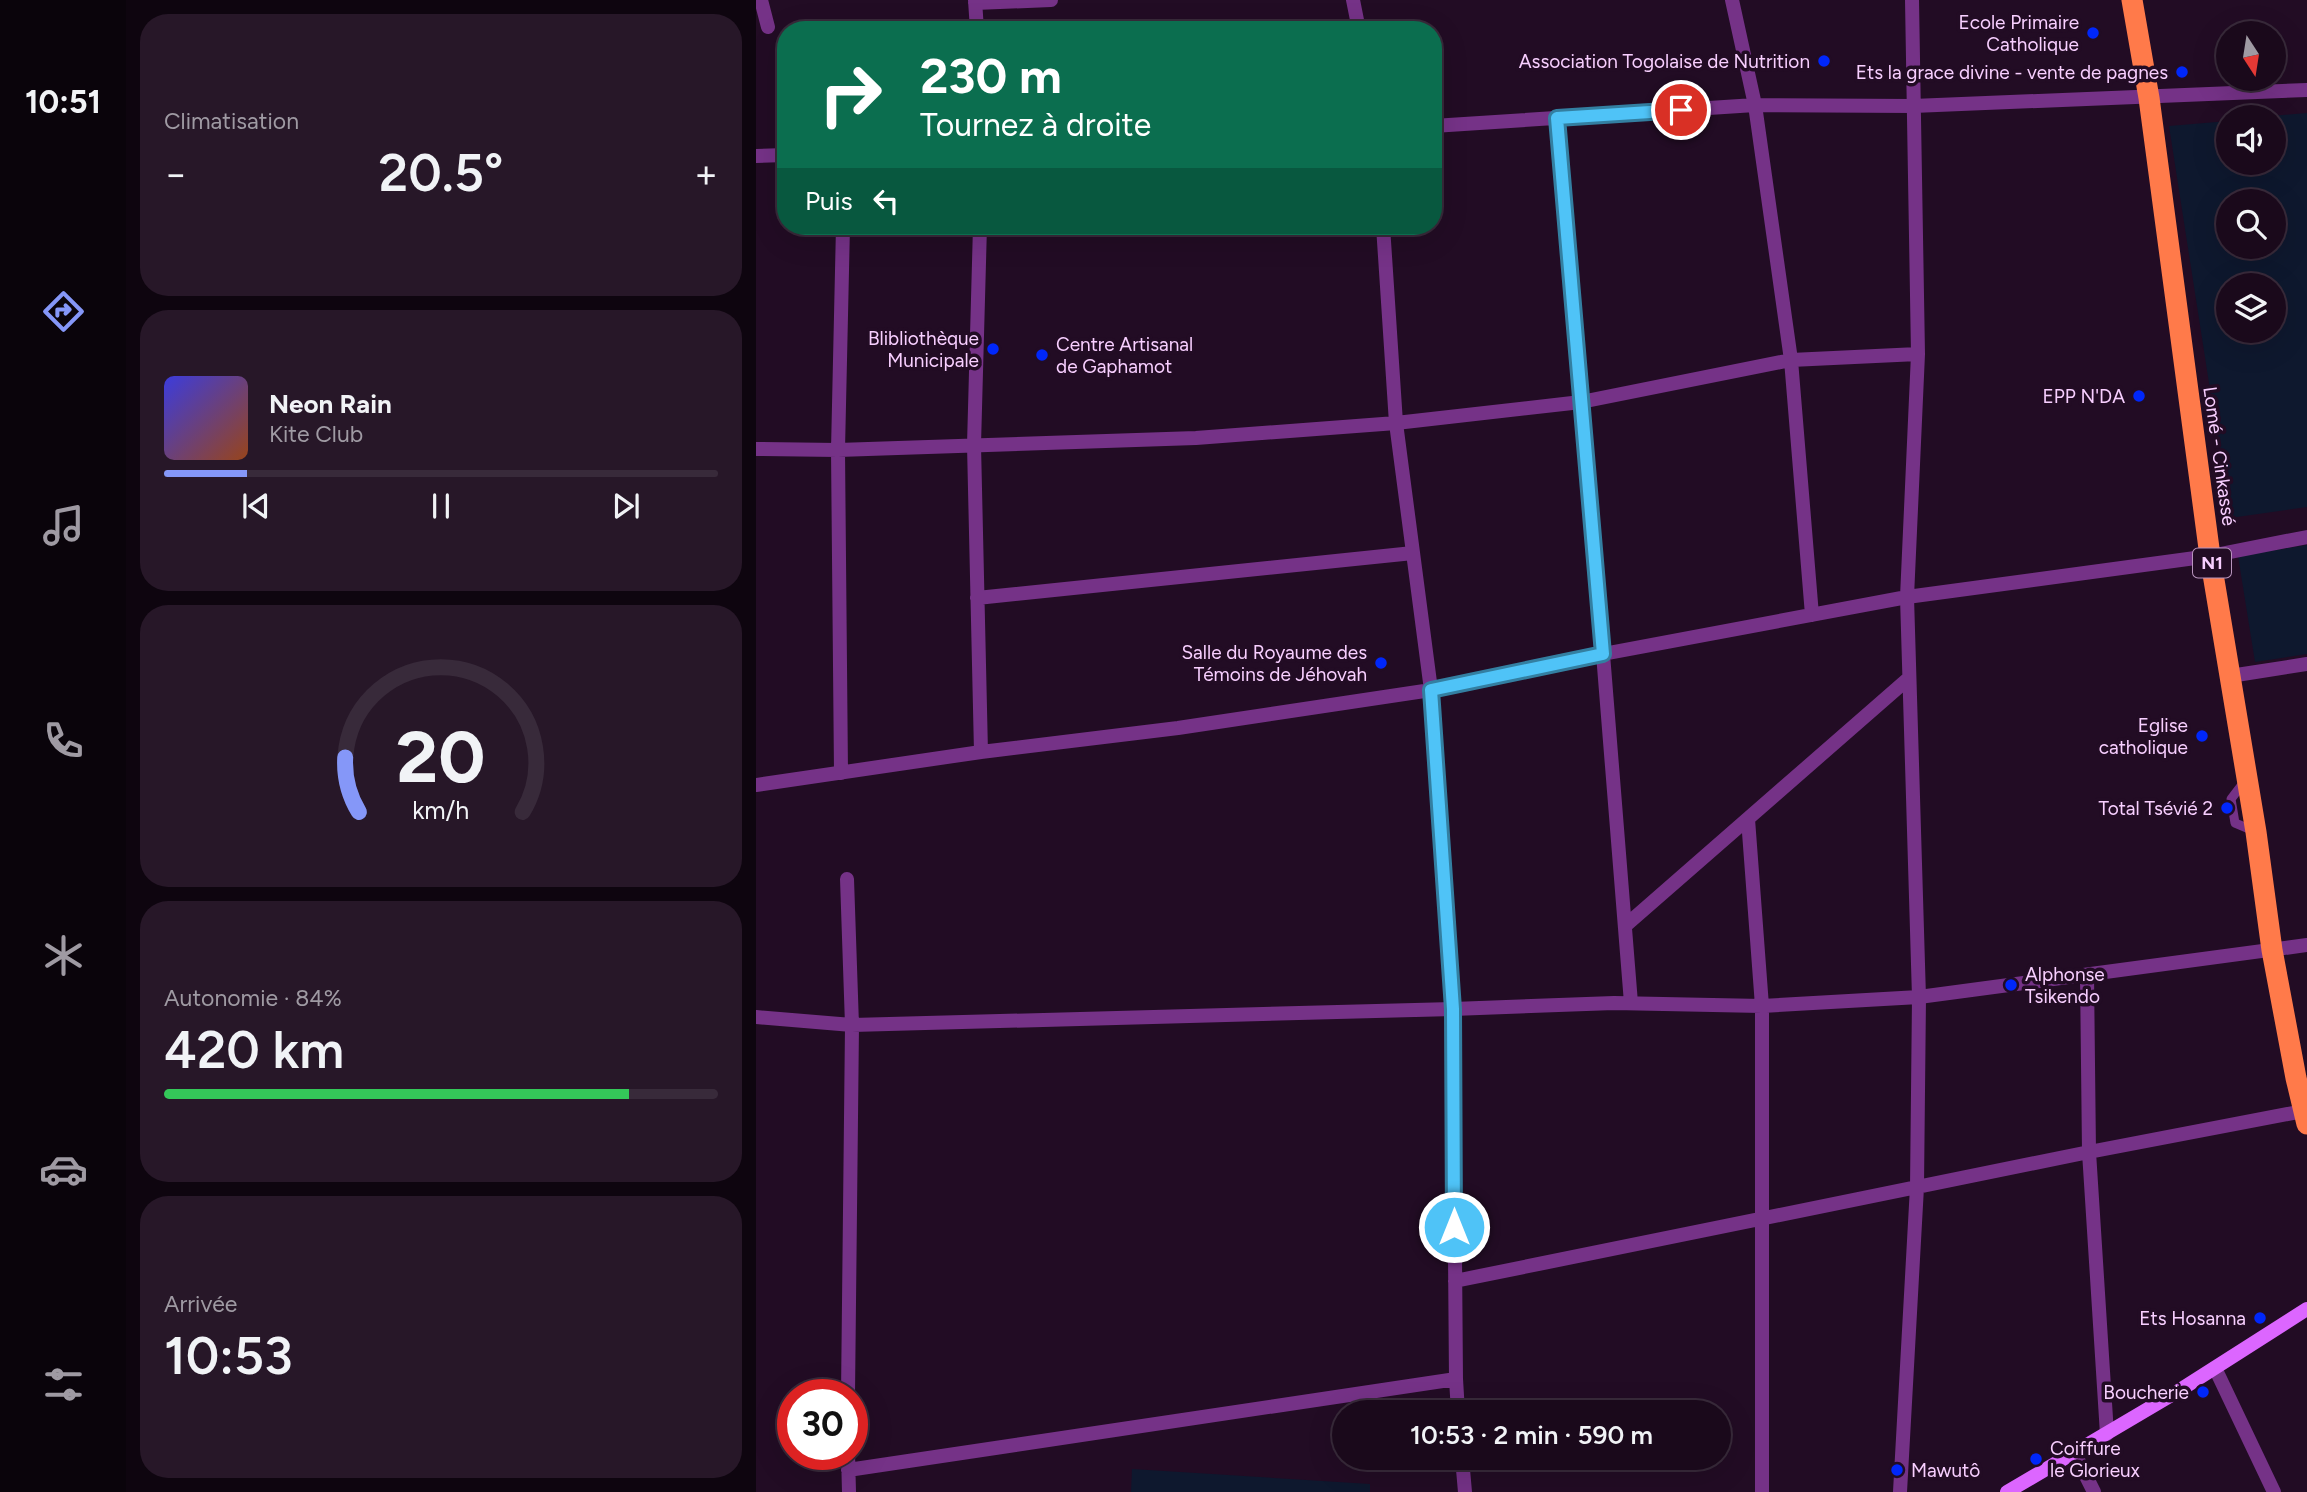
<!DOCTYPE html>
<html lang="fr">
<head>
<meta charset="utf-8">
<style>
	body { margin:0; font-family:Figtree,sans-serif; background:#271728; color:#f1f3f6; height:100vh; display:flex; flex-direction:column; font-size:26px; white-space:nowrap }
	* { box-sizing:border-box; margin:0 }
	p { font-size:23px; color:#9f9aa3 }
	.icon { flex:none; width:38px; height:38px; fill:none; stroke:currentColor; stroke-width:2; stroke-linecap:round; stroke-linejoin:round }
	.map { position:relative; flex:1; overflow:hidden }
	.side { display:flex; flex-direction:column; gap:14px; padding:14px; background:#0e050f; width:630px }
	.side>* { flex:none }
	.guide { position:absolute; left:21px; top:21px; width:665px; height:214px; border-radius:28px; box-shadow:0 7px 28px #0002,0 0 0 2px #382a3a; background:#0b6e4f; color:#fff; overflow:hidden }
	.needle { width:46px; rotate:168deg }
	.controls { position:absolute; left:1460px; top:21px; display:grid; gap:14px }
	.controls a { display:grid; place-items:center; width:70px; height:70px; border-radius:50%; background:#1a091b; box-shadow:0 7px 28px #0002,0 0 0 2px #382a3a; font-size:35px }
	.speed { position:absolute; left:21px; top:1379px; display:flex; gap:14px; font-size:35px; font-weight:700; text-align:center }
	.speed>* { display:grid; place-content:center; width:91px; height:91px; border-radius:50%; background:#1a091b; box-shadow:0 7px 28px #0002,0 0 0 2px #382a3a; line-height:1 }
	.speed .limit { border:10px solid #d22; background:#fff; color:#111 }
	.pin { position:absolute; display:grid; place-items:center; width:60px; height:60px; color:#fff; margin:-30px; border:4px solid #fff; border-radius:50%; box-shadow:0 2px 7px #0007 }
	.me { position:absolute; width:77px; margin:-38px; rotate:0deg; stroke-linejoin:round; filter:drop-shadow(0 0 5px #0008) }
	.turn { display:flex; align-items:center; gap:24px; height:147px; padding:0 28px; font-size:32px }
	.turn .icon { width:91px; height:91px; stroke-width:2.5 }
	.turn b { display:block; font-size:49px; line-height:60px }
	.then { display:flex; align-items:center; height:66px; padding:0 28px; background:#0003; gap:14px; font-size:26px }
	.big { font-size:52px; font-weight:600; line-height:1.1 }
	.side .tile { flex:1; display:flex; flex-direction:column; justify-content:center; gap:10px; min-width:0; padding:0 24px; border-radius:28px; background:#271728 }
	.side .dial { align-items:center; gap:0 }
	.dial svg { height:182px; overflow:visible; fill:none; stroke:#382a3a; stroke-width:7; stroke-linecap:round; text-anchor:middle }
	.dial text { fill:#f1f3f6; stroke:none }
	.song { display:flex; align-items:center; gap:21px }
	.cover { width:84px; height:84px; border-radius:10px; background:linear-gradient(135deg,hsl(240 70% 55%),hsl(20 70% 35%)) }
	.played { height:7px; border-radius:4px; background:linear-gradient(90deg,#8597f8 15%,#382a3a 15%) }
	.keys { display:flex; justify-content:space-around; direction:ltr }
	.heat { display:flex; justify-content:space-between; align-items:center; font-size:38px; direction:ltr }
	.charge { height:10px; border-radius:5px; background:linear-gradient(90deg,#34c759 84%,#382a3a 0) }
	.trip { position:absolute; left:576px; top:1400px; width:399px; height:70px; border-radius:35px; background:#1a091b; box-shadow:0 7px 28px #0002,0 0 0 2px #382a3a; font-weight:600; line-height:70px; text-align:center }
	main { display:flex; flex:1; min-height:0 }
	.tabs { display:flex; flex-direction:column; width:126px; justify-content:space-around; align-items:center; background:#0a040b; color:#9f9aa3 }
	.tabs .icon { width:49px; height:49px }
	.tabs .current { color:#8597f8 }
	.tabs b { font-size:32px; color:#f1f3f6 }
	.map>svg:first-child { display:block }
	.green { fill:#0e182e; fill-rule:evenodd }
	.lines { fill:none; stroke-linecap:round; stroke-linejoin:round }
	.lane { stroke:#753287; stroke-width:9 }
	.street { stroke:#753287; stroke-width:14 }
	.secondary { stroke:#dc66ff; stroke-width:14 }
	.highway { stroke:#ff7a4a; stroke-width:21 }
	.route-casing { stroke:#337fa1; stroke-width:18 }
	.route { stroke:#4fc3f7; stroke-width:12 }
	.poi-dot { fill:#0027fa; stroke:#220c24; stroke-width:2.5 }
	.labels { text-anchor:middle; stroke-width:7; stroke-linejoin:round; paint-order:stroke }
	.shield { fill:#220c24; stroke:#b894bd; stroke-width:2 }
	.shield-label { font-size:18px; font-weight:bold; fill:#f8cfff }
	.poi-label { font-size:19px; fill:#f8cfff; stroke:#220c24; text-anchor:end }
	.street-label { font-size:19px; fill:#f8cfff; stroke:#220c24 }
</style>
</head>
<body>
<main>
<nav class="tabs">
<b>10:51</b>
<svg class="icon current" aria-label="directions" viewBox="0 0 24 24"><path d="M12 3l9 9-9 9-9-9zM9 14v-3h6M13 9l2 2-2 2"/></svg>
<svg class="icon" aria-label="music" viewBox="0 0 24 24"><path d="M9 18V5l10-2v13"/><circle cx="6" cy="18" r="3"/><circle cx="16" cy="16" r="3"/></svg>
<svg class="icon" aria-label="phone" viewBox="0 0 24 24"><path d="M5 4h4l2 5-3 2q2 4 5 5l2-3 5 2v4C11 20 4 13 5 4z"/></svg>
<svg class="icon" aria-label="climate" viewBox="0 0 24 24"><path d="M12 3v18M4 7l16 10M4 17L20 7"/></svg>
<svg class="icon" aria-label="car" viewBox="0 0 24 24"><path d="M5 17H2v-5l4-1 3-4h7l3 4 3 1v5h-3M9 17h6M6 11h13"/><circle cx="7" cy="17" r="2"/><circle cx="17" cy="17" r="2"/></svg>
<svg class="icon" aria-label="filters" viewBox="0 0 24 24"><path d="M4 7h16M4 17h16"/><circle cx="9" cy="7" r="2"/><circle cx="15" cy="17" r="2"/></svg>
</nav>
<section class="side">
<div class="tile"><p>Climatisation</p>
<div class="heat"><a>−</a><b class="big">20.5°</b><a>+</a></div>
</div>
<div class="tile">
<div class="song"><i class="cover"></i><div><b>Neon Rain</b><p>Kite Club</p></div></div>
<div class="played"></div>
<div class="keys"><svg class="icon" aria-label="previous" viewBox="0 0 24 24"><path d="M18 5L8 12l10 7zM5 5v14"/></svg><svg class="icon" aria-label="pause" viewBox="0 0 24 24"><path d="M8 5v14M16 5v14"/></svg><svg class="icon" aria-label="next" viewBox="0 0 24 24"><path d="M6 5l10 7-10 7zM19 5v14"/></svg></div>
</div>
<div class="tile dial"><svg viewBox="0 0 100 80">
<path d="M14 69A42 42 0 1 1 86 69"/>
<path d="M14 69A42 42 0 0 1 8 45" stroke="#8597f8"/>
<text x="50" y="56" font-size="32" font-weight="700">20</text>
<text x="50" y="72" font-size="11">km/h</text>
</svg></div>
<div class="tile"><p>Autonomie · 84%</p><b class="big">420 km</b><div class="charge"></div></div>
<div class="tile"><p>Arrivée</p><b class="big">10:53</b></div>
</section>
<div class="map">
<svg width="1551" height="1492" viewBox="0 0 1551 1492">
	<rect width="100%" height="100%" fill="#220c24"/>
	<path class="green" d="M 1551,113 L 1551,507 L 1474,518 L 1413,126 L 1472,121 L 1472,163 L 1517,163 L 1517,117 L 1504,117 ZM 1472,201 L 1517,201 L 1517,247 L 1472,247 ZM 1472,285 L 1517,285 L 1517,331 L 1472,331 Z
		M 1551,545 L 1551,654 L 1499,662 L 1482,556 Z
		M 376,1469 L 614,1484 L 614,1492 L 375,1492 Z"/>
	<g class="lines">
		<path class="lane" d="M 1488,782 L 1475,799 L 1479,823 L 1498,831"/>
		<path class="street" d="M 5,0 L 12,27
			M 219,0 L 221,30
			M 597,0 L 603,30
			M 976,0 L 999,105 L 1035,360 L 1056,615
			M 219,3 L 295,0
			M 801,118 L 847,654 L 875,1003
			M 677,126 L 999,105 L 1157,106 L 1551,90
			M 0,156 L 30,155
			M 224,226 L 218,445 L 225,752
			M 627,226 L 640,423 L 675,690 L 686,835 L 697,1009 L 700,1379 L 702,1412
			M 0,449 L 82,450 L 440,438 L 640,423 L 825,402 L 1035,360 L 1162,354
			M 221,598 L 657,553
			M 1474,676 L 1551,664
			M 85,773 L 82,450 L 87,226
			M 0,785 L 225,752 L 422,728 L 675,690 L 847,654 L 1151,597 L 1454,556 L 1551,537
			M 992,819 L 1006,1006 L 1006,1492
			M 91,879 L 96,1025 L 92,1395
			M 869,926 L 1153,678
			M 1331,975 L 1333,1152 L 1351,1434
			M 0,1017 L 96,1025 L 697,1009 L 858,1003 L 1006,1006 L 1163,997 L 1551,945
			M 699,1281 L 1333,1152 L 1547,1111
			M 1459,1368 L 1518,1492
			M 92,1454 L 93,1492
			M 1319,1454 L 1338,1492
			M 706,1458 L 709,1492
			M 92,1470 L 700,1379
			M 1144,1492 L 1161,1187 L 1163,997 L 1151,597 L 1162,354 L 1156,0"/>
		<path class="secondary" d="M 1251,1492 L 1424,1390 L 1551,1309"/>
		<path class="highway" d="M 1376,0 L 1393,98 L 1454,556 L 1500,832 L 1516,950 L 1540,1078 L 1551,1124"/>
	</g>
	<g class="lines">
		<g class="route-casing">
			<path id="route" d="M 698,1227 L 697,1009 L 675,690 L 847,654 L 801,118 L 925,110"/>
		</g>
		<use href="#route" class="route"/>
	</g>
	<g class="poi-dot">
		<circle cx="1337" cy="33" r="7"/>
		<circle cx="1068" cy="61" r="7"/>
		<circle cx="1426" cy="72" r="7"/>
		<circle cx="237" cy="349" r="7"/>
		<circle cx="286" cy="355" r="7"/>
		<circle cx="1383" cy="396" r="7"/>
		<circle cx="625" cy="663" r="7"/>
		<circle cx="1446" cy="736" r="7"/>
		<circle cx="1471" cy="808" r="7"/>
		<circle cx="1255" cy="985" r="7"/>
		<circle cx="1504" cy="1318" r="7"/>
		<circle cx="1447" cy="1392" r="7"/>
		<circle cx="1280" cy="1459" r="7"/>
		<circle cx="1141" cy="1470" r="7"/>
	</g>
	<g class="labels">
		<rect class="shield" x="1437" y="548.5" width="38" height="29" rx="5"/>
		<g class="shield-label">
			<text x="1456" y="569">N1</text>
		</g>
		<g class="poi-label">
			<text x="1323" y="29">Ecole Primaire<tspan x="1323" dy="22">Catholique</tspan></text>
			<text x="1054" y="68">Association Togolaise de Nutrition</text>
			<text x="1412" y="79">Ets la grace divine - vente de pagnes</text>
			<text x="223" y="345">Blibliothèque<tspan x="223" dy="22">Municipale</tspan></text>
			<text x="300" y="351" text-anchor="start">Centre Artisanal<tspan x="300" dy="22">de Gaphamot</tspan></text>
			<text x="1369" y="403">EPP N'DA</text>
			<text x="611" y="659">Salle du Royaume des<tspan x="611" dy="22">Témoins de Jéhovah</tspan></text>
			<text x="1432" y="732">Eglise<tspan x="1432" dy="22">catholique</tspan></text>
			<text x="1457" y="815">Total Tsévié 2</text>
			<text x="1269" y="981" text-anchor="start">Alphonse<tspan x="1269" dy="22">Tsikendo</tspan></text>
			<text x="1490" y="1325">Ets Hosanna</text>
			<text x="1433" y="1399">Boucherie</text>
			<text x="1294" y="1455" text-anchor="start">Coiffure<tspan x="1294" dy="22">le Glorieux</tspan></text>
			<text x="1155" y="1477" text-anchor="start">Mawutô</text>
		</g>
		<g class="street-label">
			<text transform="translate(1464 456) rotate(82)" y="7">Lomé - Cinkassé</text>
		</g>
	</g>
</svg>
<div class="controls">
<a><svg class="needle" viewBox="-14 -14 28 28"><path d="M0-13l5 13h-10z" fill="#e53935"/><path d="M0 13l5-13h-10z" fill="#9f9aa3"/></svg></a>
<a><svg class="icon" aria-label="sound" viewBox="0 0 24 24"><path d="M4 9h4l5-4v14l-5-4H4zM17 9q2 3 0 6"/></svg></a>
<a><svg class="icon" aria-label="search" viewBox="0 0 24 24"><circle cx="10" cy="10" r="6"/><path d="M15 15l6 6"/></svg></a>
<a><svg class="icon" aria-label="layers" viewBox="0 0 24 24"><path d="M12 4l9 5-9 5-9-5zM3 14l9 5 9-5"/></svg></a>
</div>
<div class="speed"><div class="limit">30</div></div>
<div class="pin" style="left:925px;top:110px;background:#d93025"><svg class="icon" aria-label="arrive" viewBox="0 0 24 24"><path d="M6 21V4h12l-3 4 3 4H6"/></svg></div>
<svg class="me" style="left:698px;top:1227px" viewBox="-20 -20 40 40"><circle r="17" fill="#4fc3f7" stroke="#fff" stroke-width="3"/><path d="M0-11L8 9 0 5-8 9z" fill="#fff"/></svg>
<div class="trip">10:53 · 2 min · 590 m</div>
<div class="guide">
<div class="turn"><svg class="icon" aria-label="right" viewBox="0 0 24 24"><path d="M7 20v-9h11M14 6l5 5-5 5"/></svg><div><b>230 m</b>Tournez à droite</div></div>
<div class="then">Puis<svg class="icon" aria-label="left" viewBox="0 0 24 24"><path d="M17 20v-9H6M10 6l-5 5 5 5"/></svg></div>
</div>
</div>
</main>
</body>
</html>
